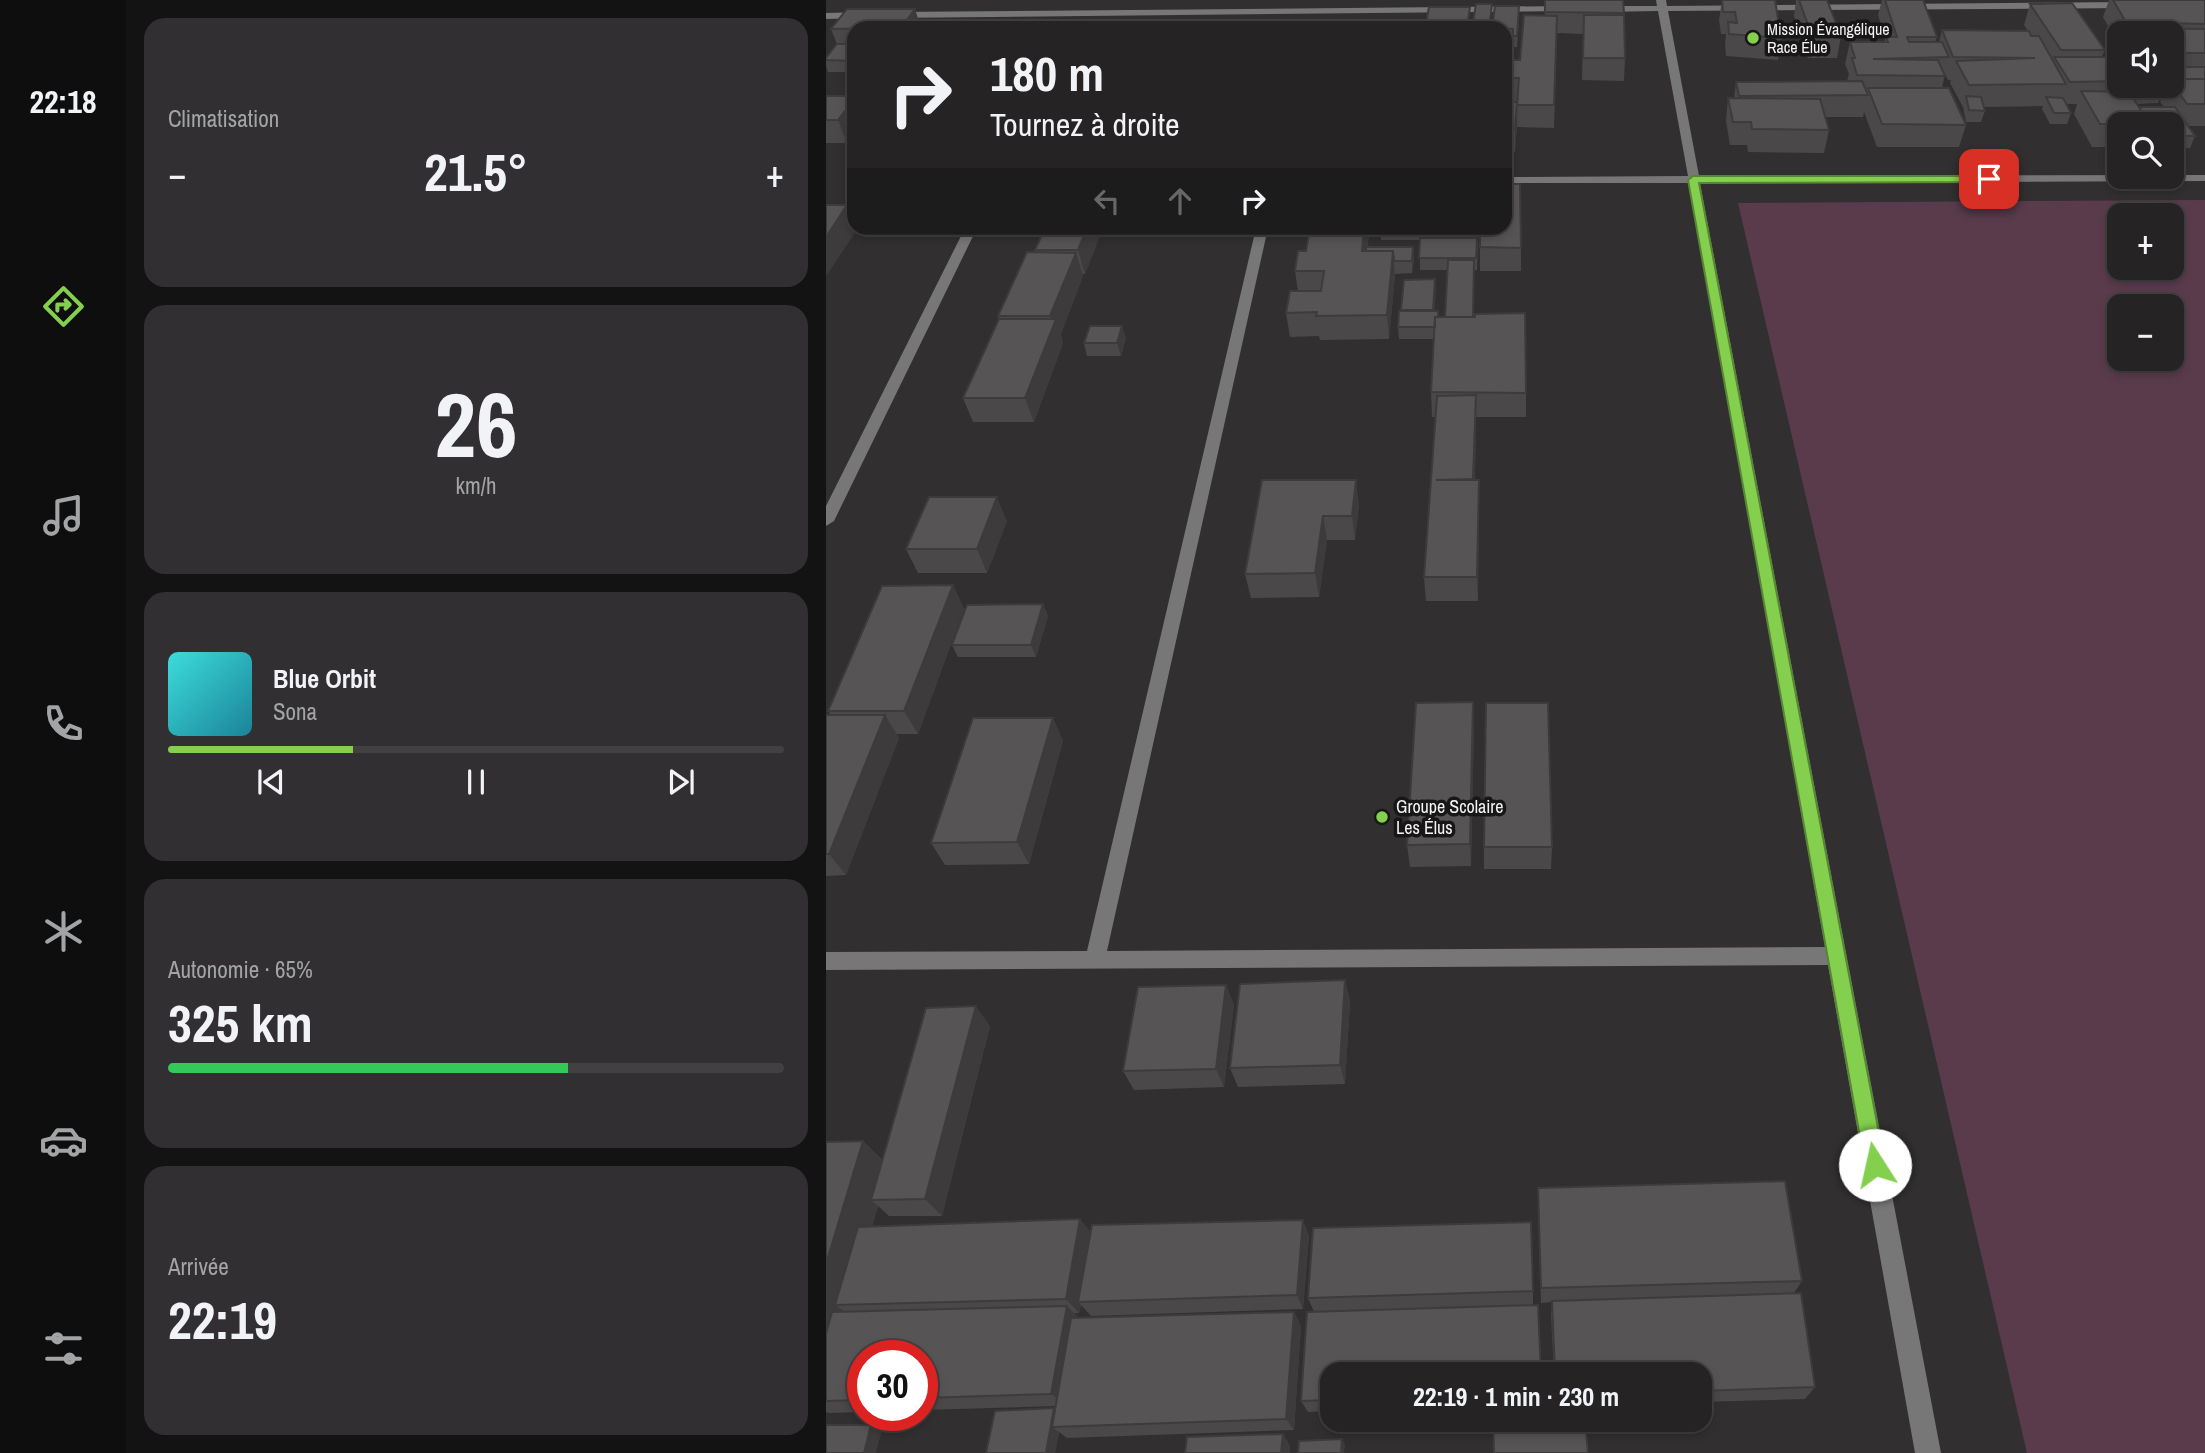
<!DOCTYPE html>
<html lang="fr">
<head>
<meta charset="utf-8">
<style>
	body { margin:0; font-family:"Archivo Narrow",sans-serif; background:#312f31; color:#f1f3f6; height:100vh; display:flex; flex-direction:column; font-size:26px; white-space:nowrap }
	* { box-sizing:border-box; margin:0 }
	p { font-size:23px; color:#a3a4a6 }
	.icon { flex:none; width:38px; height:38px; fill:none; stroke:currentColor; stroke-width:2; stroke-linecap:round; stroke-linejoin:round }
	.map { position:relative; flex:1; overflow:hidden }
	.drawer { display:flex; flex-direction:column; gap:18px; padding:18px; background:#141314; width:700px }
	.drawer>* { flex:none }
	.guide { position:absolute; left:21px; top:21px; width:665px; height:214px; border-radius:21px; box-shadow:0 4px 10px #0003,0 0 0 2px #424041; background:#252324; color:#f1f3f6; overflow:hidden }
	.buttons { position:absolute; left:1281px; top:21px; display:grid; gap:14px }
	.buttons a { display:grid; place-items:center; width:77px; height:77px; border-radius:14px; background:#252324; box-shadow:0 4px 10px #0003,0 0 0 2px #424041; font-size:35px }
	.speed { position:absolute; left:21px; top:1340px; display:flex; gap:14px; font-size:35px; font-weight:700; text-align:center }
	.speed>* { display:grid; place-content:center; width:91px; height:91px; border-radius:50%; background:#252324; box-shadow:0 4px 10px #0003,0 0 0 2px #424041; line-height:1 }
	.speed .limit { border:10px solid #d22; background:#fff; color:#111 }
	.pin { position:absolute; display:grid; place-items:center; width:60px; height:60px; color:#fff; margin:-30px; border-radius:14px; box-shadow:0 4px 10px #0006 }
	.me { position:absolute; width:77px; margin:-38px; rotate:350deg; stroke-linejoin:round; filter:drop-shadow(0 0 5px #0008) }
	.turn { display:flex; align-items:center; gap:24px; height:147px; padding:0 28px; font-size:32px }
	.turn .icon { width:91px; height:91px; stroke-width:2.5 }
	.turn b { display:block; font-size:49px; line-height:60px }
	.lanes { display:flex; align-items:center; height:66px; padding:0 28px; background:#0003; justify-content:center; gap:35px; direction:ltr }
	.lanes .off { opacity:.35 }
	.big { font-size:52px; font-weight:700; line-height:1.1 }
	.drawer .card { flex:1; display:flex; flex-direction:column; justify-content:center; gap:10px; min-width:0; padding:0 24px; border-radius:21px; background:#312f31 }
	.drawer .dial { align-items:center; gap:0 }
	.dial b { font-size:91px; line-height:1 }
	.song { display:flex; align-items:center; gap:21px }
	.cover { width:84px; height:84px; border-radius:10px; background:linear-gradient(135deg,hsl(180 70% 55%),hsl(190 70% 35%)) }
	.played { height:7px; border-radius:4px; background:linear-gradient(90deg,#84cf4d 30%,#424041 30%) }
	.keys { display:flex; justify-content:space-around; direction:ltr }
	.heat { display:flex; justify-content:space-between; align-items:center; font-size:38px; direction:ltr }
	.charge { height:10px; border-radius:5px; background:linear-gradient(90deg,#34c759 65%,#424041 0) }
	.trip { position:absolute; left:494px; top:1362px; width:392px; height:70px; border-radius:21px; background:#252324; box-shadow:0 4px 10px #0003,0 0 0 2px #424041; font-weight:700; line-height:70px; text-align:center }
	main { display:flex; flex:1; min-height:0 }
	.dock { display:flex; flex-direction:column; width:126px; justify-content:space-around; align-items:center; background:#0f0e0e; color:#a3a4a6 }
	.dock .icon { width:49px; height:49px }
	.dock .selected { color:#84cf4d }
	.dock b { font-size:32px; color:#f1f3f6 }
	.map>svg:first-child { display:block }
	.green { fill:#5a3b4c; fill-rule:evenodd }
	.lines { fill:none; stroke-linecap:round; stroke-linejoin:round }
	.minor { fill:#787778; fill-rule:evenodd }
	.wall { fill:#4b4849; fill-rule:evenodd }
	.shaded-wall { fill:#3d3b3c }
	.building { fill:#575455; stroke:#3d3b3c; stroke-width:2 }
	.route { fill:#84cf4d; stroke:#568732; stroke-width:2 }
	.poi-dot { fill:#84cf4d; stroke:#181718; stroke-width:2.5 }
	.labels { text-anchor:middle; stroke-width:7; stroke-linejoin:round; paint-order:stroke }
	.far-poi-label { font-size:16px; fill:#f5f3f4; stroke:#181718; text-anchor:start }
	.poi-label { font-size:18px; fill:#f5f3f4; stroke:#181718; text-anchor:start }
</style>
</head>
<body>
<main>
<nav class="dock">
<b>22:18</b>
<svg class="icon selected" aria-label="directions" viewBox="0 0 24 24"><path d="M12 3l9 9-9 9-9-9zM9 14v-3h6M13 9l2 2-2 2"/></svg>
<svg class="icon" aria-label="music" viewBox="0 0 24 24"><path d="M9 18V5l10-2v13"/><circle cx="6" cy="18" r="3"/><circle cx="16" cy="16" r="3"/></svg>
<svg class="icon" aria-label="phone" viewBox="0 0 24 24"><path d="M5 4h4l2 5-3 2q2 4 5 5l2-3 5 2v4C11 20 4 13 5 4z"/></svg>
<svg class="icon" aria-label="climate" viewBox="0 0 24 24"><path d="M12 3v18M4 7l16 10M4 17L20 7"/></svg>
<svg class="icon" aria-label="car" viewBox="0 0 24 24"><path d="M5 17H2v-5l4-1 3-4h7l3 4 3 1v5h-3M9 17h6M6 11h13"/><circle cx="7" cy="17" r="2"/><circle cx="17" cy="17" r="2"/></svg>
<svg class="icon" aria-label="filters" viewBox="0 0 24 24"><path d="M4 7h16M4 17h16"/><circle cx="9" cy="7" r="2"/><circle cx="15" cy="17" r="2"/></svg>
</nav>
<section class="drawer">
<div class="card"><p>Climatisation</p>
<div class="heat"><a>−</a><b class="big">21.5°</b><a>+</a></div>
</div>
<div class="card dial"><b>26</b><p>km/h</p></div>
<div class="card">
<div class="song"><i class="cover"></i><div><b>Blue Orbit</b><p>Sona</p></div></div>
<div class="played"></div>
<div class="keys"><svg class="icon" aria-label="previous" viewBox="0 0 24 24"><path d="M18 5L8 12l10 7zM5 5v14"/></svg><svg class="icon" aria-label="pause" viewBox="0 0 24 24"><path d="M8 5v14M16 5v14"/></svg><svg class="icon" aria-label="next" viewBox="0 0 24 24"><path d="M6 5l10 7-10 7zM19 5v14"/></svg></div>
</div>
<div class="card"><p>Autonomie · 65%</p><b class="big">325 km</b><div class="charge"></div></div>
<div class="card"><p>Arrivée</p><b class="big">22:19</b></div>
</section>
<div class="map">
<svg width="1379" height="1453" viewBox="0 0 1379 1453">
	<rect width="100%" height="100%" fill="#312f30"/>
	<path class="green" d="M 1379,200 L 1379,1453 L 1201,1453 L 912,203 ZM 1293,215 L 1346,215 L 1346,268 L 1293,268 ZM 1293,306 L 1346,306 L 1346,359 L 1293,359 Z"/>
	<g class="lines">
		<path class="minor" d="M 830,0 L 840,0 L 841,6 L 1305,2 L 1310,5 L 1305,8 L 842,11 L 873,176 L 1379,175 L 1379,181 L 874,183 L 1115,1453 L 1089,1453 L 1002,965 L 0,970 L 0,952 L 261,951 L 430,228 L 442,228 L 281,951 L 999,947 L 863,183 L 679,183 L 679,177 L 862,176 L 832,11 L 773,12 L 768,9 L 773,6 L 831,6 Z
			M 742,6 L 745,7 L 745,11 L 66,18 L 61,15 L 66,12 Z
			M 0,13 L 38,12 L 43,15 L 38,18 L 0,19 Z
			M 139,228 L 151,228 L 8,521 L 0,526 L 0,506 Z"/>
	</g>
	<path class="wall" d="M 719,0 L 797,0 L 799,58 L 798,81 L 756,80 L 757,34 L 731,33 L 728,128 L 691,127 L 691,126 L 689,152 L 679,152 L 679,28 L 693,17 L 691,47 L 687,47 L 686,60 L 694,60 L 719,16 Z
		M 896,0 L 955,38 L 952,60 L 900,56 L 899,44 L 900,34 L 895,34 L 893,20 Z
		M 970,0 L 1001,0 L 1015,36 L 1011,58 L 982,58 L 968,16 Z
		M 1056,0 L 1097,0 L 1111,37 L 1109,42 L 1113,42 L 1116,30 L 1202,31 L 1198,25 L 1204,4 L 1279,50 L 1276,57 L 1293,57 L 1293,86 L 1346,86 L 1346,33 L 1293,33 L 1293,44 L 1292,44 L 1277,17 L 1283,0 L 1379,0 L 1379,126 L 1362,126 L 1369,136 L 1364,148 L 1346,148 L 1346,124 L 1293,124 L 1293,147 L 1266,147 L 1248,114 L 1251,104 L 1241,104 L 1245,113 L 1241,124 L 1224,124 L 1216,109 L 1217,106 L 1158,107 L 1159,111 L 1155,122 L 1140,122 L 1137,107 L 1124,83 L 1125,80 L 1122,80 L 1119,74 L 1116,88 L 1140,125 L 1133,147 L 1051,147 L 1038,112 L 1037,117 L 999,117 L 1003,130 L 998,153 L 922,152 L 921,145 L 904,145 L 900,121 L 902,98 L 908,98 L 910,82 L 1021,81 L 1023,74 L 1019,64 L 1024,42 L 1059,42 L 1059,38 L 1052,15 ZM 1337,91 L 1339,91 L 1334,102 L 1338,107 L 1313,107 L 1311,104 L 1332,103 Z
		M 28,28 L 28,72 L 2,72 L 0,66 L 0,58 L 11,44 L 5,29 Z
		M 0,96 L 28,96 L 21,143 L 0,143 Z
		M 219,228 L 277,228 L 259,274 L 256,274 L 257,276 L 235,334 L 237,343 L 208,422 L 147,422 L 137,398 L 173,319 L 172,316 L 210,252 L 209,250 Z
		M 484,228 L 544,228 L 541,247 L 587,247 L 588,259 L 586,273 L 569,274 L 563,339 L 494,340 L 493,336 L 464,337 L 460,313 L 472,291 L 469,271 L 480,251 Z
		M 554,228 L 652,228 L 651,270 L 648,270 L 647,317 L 700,393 L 700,417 L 650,417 L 649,480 L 653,504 L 652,601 L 600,601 L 598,577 L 609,417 L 606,417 L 605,392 L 608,339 L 573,339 L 572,327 L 575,311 L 578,280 L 609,279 L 608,311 L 612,317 L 619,317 L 622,270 L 594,270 L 594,240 L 555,240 Z
		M 654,247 L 695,248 L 695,271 L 654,271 Z
		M 300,338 L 295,356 L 261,356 L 258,343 Z
		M 436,480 L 533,504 L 529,540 L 501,540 L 493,597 L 425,598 L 419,574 Z
		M 181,521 L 161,573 L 92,573 L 80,549 Z
		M 127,585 L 138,609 L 92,734 L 70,734 L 73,738 L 20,875 L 0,876 L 0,715 L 5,715 L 2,711 Z
		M 217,604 L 222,616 L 210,657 L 132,657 L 126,645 Z
		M 227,718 L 237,741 L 203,864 L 119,865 L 105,843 Z
		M 648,725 L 645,866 L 584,867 L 581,845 Z
		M 658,847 L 726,847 L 725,869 L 658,869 Z
		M 519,980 L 524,1001 L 519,1084 L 412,1087 L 404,1068 Z
		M 400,985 L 408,1005 L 398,1087 L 308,1090 L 297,1071 Z
		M 164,1026 L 116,1216 L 63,1216 L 52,1206 L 46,1226 L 265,1233 L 477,1220 L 483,1236 L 477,1309 L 265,1316 L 255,1305 L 253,1313 L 248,1313 L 253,1318 L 468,1312 L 475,1326 L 468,1430 L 241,1438 L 233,1432 L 229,1453 L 160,1453 L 229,1409 L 230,1406 L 96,1410 L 96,1356 L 37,1356 L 37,1412 L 3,1413 L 0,1412 L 0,1142 L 37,1141 L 56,1160 Z
		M 712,1188 L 976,1281 L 968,1293 L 989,1387 L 979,1399 L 873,1402 L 873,1374 L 728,1374 L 725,1315 L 726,1302 L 715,1303 L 712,1205 Z
		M 707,1291 L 707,1305 L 506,1374 L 506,1411 L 482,1412 L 475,1401 L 488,1312 L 482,1298 Z"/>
	<path class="shaded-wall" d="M 644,7 L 643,28 L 641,28 Z
		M 89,9 L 95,28 L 75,28 Z
		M 687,29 L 687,51 L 685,74 L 685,52 Z
		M 28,99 L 28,134 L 21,143 L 12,120 Z
		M 691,102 L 691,126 L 689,152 L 689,129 Z
		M 21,205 L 28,220 L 28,228 L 32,228 L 1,275 L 0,272 L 0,237 Z
		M 261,228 L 277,228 L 259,274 L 252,250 Z
		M 538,228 L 544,228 L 540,262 L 536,251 Z
		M 587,247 L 588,259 L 586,273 L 586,261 Z
		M 567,251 L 569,275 L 563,339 L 561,315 Z
		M 250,253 L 257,276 L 235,334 L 237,343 L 208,422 L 199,398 L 227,325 L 224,316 Z
		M 609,279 L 610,292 L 608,322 L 607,310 Z
		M 296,326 L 300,338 L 295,356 L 291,343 Z
		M 650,395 L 650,419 L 648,503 L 647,479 Z
		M 530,480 L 533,504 L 529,540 L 526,516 Z
		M 653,480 L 653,504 L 652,601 L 651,577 Z
		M 171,497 L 181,521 L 161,573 L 151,549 Z
		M 497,516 L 501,540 L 493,597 L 489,573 Z
		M 127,585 L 138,609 L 92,734 L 78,711 Z
		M 217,604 L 222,616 L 210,657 L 205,645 Z
		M 647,702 L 648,725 L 645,866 L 644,844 Z
		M 59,715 L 73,738 L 20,875 L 3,854 Z
		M 227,718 L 237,741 L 203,864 L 191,842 Z
		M 519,980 L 524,1001 L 519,1084 L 514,1065 Z
		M 400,985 L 408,1005 L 398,1087 L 390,1069 Z
		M 150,1006 L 164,1026 L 116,1216 L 99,1199 Z
		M 37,1141 L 63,1166 L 45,1200 L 52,1206 L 24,1305 L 9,1305 L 21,1313 L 0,1387 L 0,1264 Z
		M 254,1219 L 267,1235 L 252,1302 L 255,1305 L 253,1313 L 240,1299 Z
		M 477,1220 L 483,1236 L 477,1309 L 471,1295 Z
		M 241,1306 L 255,1320 L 240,1405 L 225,1394 Z
		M 468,1312 L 475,1326 L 468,1430 L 460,1419 Z
		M 228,1408 L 226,1427 L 233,1432 L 229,1453 L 220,1453 Z
		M 45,1425 L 56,1430 L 50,1453 L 38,1453 Z
		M 457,1434 L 464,1445 L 464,1453 L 455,1453 Z
		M 516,1439 L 519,1444 L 518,1453 L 515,1453 Z"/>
	<path class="building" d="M 719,0 L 797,0 L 798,13 L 719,12 Z
		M 896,0 L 949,0 L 955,38 L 903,34 L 902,22 L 911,23 L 909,12 L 897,12 Z
		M 973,0 L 1001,0 L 1015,36 L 986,36 Z
		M 1059,0 L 1097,0 L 1111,37 L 1081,37 L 1083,42 L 1116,42 L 1123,57 L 1047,59 L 1112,60 L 1119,76 L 1031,75 L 1026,58 L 1029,58 L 1024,42 L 1062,42 L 1060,37 L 1071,37 Z
		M 1287,0 L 1379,0 L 1379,24 L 1300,22 Z
		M 1246,3 L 1279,50 L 1235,50 L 1204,4 Z
		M 650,4 L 666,4 L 663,28 L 646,28 Z
		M 669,6 L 693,6 L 691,36 L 687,36 L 687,29 L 666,28 Z
		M 603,7 L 644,7 L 641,28 L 599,28 Z
		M 21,9 L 89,9 L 75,28 L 5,29 Z
		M 698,15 L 731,16 L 728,105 L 691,105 L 693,78 L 687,78 L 686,83 L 679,83 L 679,60 L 694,60 Z
		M 758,15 L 798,15 L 799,58 L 757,58 Z
		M 1305,28 L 1379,29 L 1379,53 L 1346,53 L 1346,33 L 1309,33 Z
		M 679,29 L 687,29 L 685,52 L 679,52 Z
		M 1116,30 L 1203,31 L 1205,36 L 1213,36 L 1240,84 L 1143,85 L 1130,61 L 1209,58 L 1127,57 Z
		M 11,44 L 28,44 L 28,61 L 0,60 L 0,58 Z
		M 1228,57 L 1293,57 L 1293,81 L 1244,82 Z
		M 1346,67 L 1379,67 L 1379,79 L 1346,79 Z
		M 1346,79 L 1379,79 L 1379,104 L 1361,104 L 1346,83 Z
		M 1036,81 L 1042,95 L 913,96 L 910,82 Z
		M 1042,88 L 1123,88 L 1140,125 L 1056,124 Z
		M 1255,91 L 1303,92 L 1324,124 L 1274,124 Z
		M 0,96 L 28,96 L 28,99 L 12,120 L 0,120 Z
		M 1140,96 L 1155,97 L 1159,111 L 1143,110 Z
		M 1220,97 L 1237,98 L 1245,113 L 1228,113 Z
		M 902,98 L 994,99 L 1003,130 L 926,129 L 925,122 L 907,122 Z
		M 679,102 L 691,102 L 689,129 L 679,129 Z
		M 1313,107 L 1349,107 L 1369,136 L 1346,136 L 1346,124 L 1324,124 Z
		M 679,184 L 694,184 L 695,248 L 654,247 L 654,228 L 679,228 Z
		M 0,205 L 21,205 L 0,237 Z
		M 219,228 L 261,228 L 252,250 L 209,250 Z
		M 484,228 L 538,228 L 536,251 L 567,251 L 561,315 L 490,316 L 491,312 L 460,313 L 464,291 L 495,291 L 498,271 L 469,271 L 472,251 L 480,251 Z
		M 594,238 L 651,238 L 650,258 L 593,258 Z
		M 540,247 L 587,247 L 586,261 L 568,261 L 567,251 L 540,251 Z
		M 201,252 L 250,253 L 224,316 L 172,316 Z
		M 622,260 L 648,260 L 647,317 L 619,317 Z
		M 609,279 L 607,310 L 575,310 L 578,280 Z
		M 573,311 L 612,311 L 612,317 L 609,317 L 609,327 L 572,327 Z
		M 699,313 L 700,393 L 605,392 L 609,317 L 649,317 L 649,314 Z
		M 173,319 L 230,319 L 199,398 L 137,398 Z
		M 264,326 L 296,326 L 291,343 L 258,343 Z
		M 650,395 L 647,479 L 610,480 L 653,480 L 651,577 L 598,577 L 611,396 Z
		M 436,480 L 530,480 L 526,516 L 497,516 L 489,573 L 419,574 Z
		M 103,497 L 171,497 L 151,549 L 80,549 Z
		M 127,585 L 78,711 L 2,711 L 56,586 Z
		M 217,604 L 205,645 L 126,645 L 141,605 Z
		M 647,702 L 644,844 L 581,845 L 590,703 Z
		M 660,703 L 722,703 L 726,847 L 658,847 Z
		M 0,715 L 59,715 L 3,854 L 0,854 Z
		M 147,718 L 227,718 L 191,842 L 105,843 Z
		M 519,980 L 514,1065 L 404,1068 L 414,984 Z
		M 400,985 L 390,1069 L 297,1071 L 312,987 Z
		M 150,1006 L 99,1199 L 45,1200 L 100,1008 Z
		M 37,1141 L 0,1264 L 0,1142 Z
		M 959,1181 L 976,1281 L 715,1288 L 712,1188 Z
		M 254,1219 L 240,1299 L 9,1305 L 32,1227 Z
		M 477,1220 L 471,1295 L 252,1302 L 266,1225 Z
		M 705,1222 L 707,1291 L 482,1298 L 487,1228 Z
		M 975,1293 L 989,1387 L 873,1391 L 873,1374 L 729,1374 L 726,1301 Z
		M 712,1305 L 715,1374 L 506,1374 L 506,1400 L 475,1401 L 481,1312 Z
		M 241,1306 L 225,1394 L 96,1398 L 96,1356 L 37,1356 L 37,1400 L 0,1401 L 0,1334 L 6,1312 Z
		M 468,1312 L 460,1419 L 226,1427 L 245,1318 Z
		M 228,1408 L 220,1453 L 160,1453 L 169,1411 Z
		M 667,1419 L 759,1419 L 762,1453 L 668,1453 Z
		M 0,1425 L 45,1425 L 38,1453 L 0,1453 Z
		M 457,1434 L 455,1453 L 359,1453 L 361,1437 Z
		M 516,1439 L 515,1453 L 472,1453 L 473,1441 Z"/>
	<path class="route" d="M 867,176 L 1163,176 L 1169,179 L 1163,182 L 873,183 L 1059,1165 L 1056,1172 L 1049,1175 L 1042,1172 L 1039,1165 L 862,180 Z"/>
	<g class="poi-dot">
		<circle cx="927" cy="38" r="7"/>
		<circle cx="556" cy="817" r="7"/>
	</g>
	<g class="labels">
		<g class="far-poi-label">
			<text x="941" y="35">Mission Évangélique<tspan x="941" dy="18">Race Élue</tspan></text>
		</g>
		<g class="poi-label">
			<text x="570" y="813">Groupe Scolaire<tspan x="570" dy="21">Les Élus</tspan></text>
		</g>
	</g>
</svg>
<div class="buttons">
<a><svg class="icon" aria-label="sound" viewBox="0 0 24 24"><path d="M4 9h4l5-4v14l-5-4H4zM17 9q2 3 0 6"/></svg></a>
<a><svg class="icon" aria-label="search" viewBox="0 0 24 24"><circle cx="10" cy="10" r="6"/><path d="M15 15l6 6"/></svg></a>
<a>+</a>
<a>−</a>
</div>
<div class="speed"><div class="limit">30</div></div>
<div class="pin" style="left:1163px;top:179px;background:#d93025"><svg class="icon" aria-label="arrive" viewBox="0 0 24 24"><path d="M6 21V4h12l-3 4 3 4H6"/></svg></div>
<svg class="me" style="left:1049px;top:1165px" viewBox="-20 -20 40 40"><circle r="19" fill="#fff"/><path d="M0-13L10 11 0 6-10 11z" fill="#84cf4d"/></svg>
<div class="trip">22:19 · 1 min · 230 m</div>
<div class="guide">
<div class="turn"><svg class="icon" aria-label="right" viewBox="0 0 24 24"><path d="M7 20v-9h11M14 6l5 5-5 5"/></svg><div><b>180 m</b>Tournez à droite</div></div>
<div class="lanes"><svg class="icon off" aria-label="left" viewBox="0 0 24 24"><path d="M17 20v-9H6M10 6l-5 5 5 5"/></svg><svg class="icon off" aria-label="ahead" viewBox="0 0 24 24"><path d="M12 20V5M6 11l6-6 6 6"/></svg><svg class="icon" aria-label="right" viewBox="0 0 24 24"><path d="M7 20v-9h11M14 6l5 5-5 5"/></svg></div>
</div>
</div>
</main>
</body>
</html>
